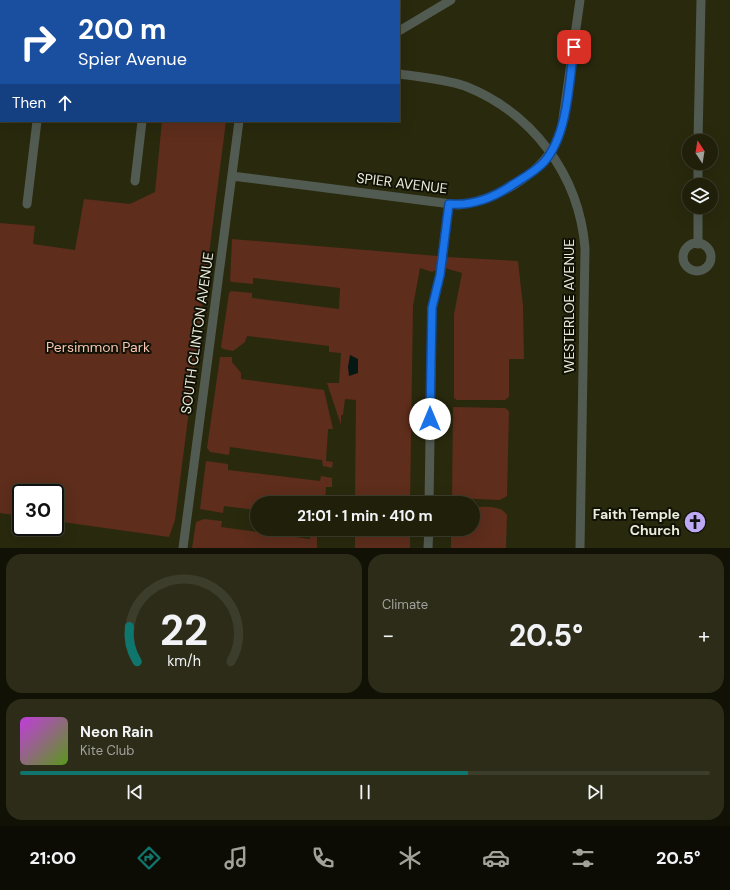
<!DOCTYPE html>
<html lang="en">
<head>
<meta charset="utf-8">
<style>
	body { margin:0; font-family:"DM Sans",sans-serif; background:#2c2c18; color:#f1f3f6; height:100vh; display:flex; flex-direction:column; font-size:15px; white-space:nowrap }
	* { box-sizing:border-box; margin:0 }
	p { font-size:13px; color:#a1a29c }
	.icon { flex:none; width:22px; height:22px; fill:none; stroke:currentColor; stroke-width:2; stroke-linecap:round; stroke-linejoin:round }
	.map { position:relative; height:548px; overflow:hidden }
	.details { display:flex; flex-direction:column; gap:6px; padding:6px; background:#111106; flex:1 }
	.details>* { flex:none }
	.guide { position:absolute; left:0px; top:0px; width:400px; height:122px; box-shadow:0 4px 16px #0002,0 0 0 1px #3c3d2b; background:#1a4fa0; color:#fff; overflow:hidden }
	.needle { width:26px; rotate:348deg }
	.buttons { position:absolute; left:682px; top:134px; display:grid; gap:8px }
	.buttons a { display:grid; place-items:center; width:36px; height:36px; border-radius:50%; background:#1f1f0a; box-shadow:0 4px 16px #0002,0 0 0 1px #3c3d2b; font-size:20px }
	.speed { position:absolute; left:12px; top:484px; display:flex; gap:8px; font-size:20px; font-weight:700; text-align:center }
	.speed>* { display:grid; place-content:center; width:52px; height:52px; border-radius:50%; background:#1f1f0a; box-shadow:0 4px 16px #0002,0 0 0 1px #3c3d2b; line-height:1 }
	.speed .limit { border:2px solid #111; border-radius:6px; background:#fff; color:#111 }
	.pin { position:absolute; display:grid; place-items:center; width:34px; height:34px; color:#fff; margin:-17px; border-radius:8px; box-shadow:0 2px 6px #0006 }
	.me { position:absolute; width:44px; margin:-22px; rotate:0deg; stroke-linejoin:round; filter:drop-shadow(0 0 3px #0008) }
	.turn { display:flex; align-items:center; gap:14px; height:84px; padding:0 12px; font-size:18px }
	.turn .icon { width:52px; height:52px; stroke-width:2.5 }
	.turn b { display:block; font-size:28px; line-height:34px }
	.then { display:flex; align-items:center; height:38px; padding:0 12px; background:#0003; gap:8px; font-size:15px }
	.big { font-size:30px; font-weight:700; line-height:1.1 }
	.details .widget { flex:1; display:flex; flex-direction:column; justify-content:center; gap:6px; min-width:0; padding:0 14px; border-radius:16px; background:#2c2c18 }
	.details .dial { align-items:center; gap:0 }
	.dial svg { height:104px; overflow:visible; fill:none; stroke:#3c3d2b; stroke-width:7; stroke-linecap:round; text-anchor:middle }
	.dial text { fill:#f1f3f6; stroke:none }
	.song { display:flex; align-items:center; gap:12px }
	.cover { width:48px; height:48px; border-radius:6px; background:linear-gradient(135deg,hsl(290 70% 55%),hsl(90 70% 35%)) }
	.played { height:4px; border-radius:2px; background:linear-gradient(90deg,#0f766e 65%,#3c3d2b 65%) }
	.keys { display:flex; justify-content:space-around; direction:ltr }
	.heat { display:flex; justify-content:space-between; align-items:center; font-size:22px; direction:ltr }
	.details .tiles { flex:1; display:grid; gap:6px; grid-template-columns:1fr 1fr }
	.widget:last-child { grid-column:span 2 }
	.trip { position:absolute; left:250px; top:496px; width:230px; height:40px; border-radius:20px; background:#1f1f0a; box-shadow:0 4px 16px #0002,0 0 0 1px #3c3d2b; font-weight:700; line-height:40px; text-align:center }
	.tab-bar { display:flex; height:64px; justify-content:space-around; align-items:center; background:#0c0c04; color:#a1a29c }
	.tab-bar .icon { width:28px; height:28px }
	.tab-bar .active { color:#0f766e }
	.tab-bar b { font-size:18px; color:#f1f3f6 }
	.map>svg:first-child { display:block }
	.green { fill:#5e2d1c }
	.water { fill:#061814 }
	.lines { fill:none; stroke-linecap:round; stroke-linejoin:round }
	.minor { stroke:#525b51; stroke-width:9 }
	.route-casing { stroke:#114b97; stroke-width:10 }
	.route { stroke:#1a73e8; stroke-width:7 }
	.labels { text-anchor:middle; stroke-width:4; stroke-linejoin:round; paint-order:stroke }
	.street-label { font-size:14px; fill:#ebecdb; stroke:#111106 }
	.park-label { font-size:14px; fill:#f9c6b4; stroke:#111106 }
	.poi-label { font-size:14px; font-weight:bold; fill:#ebecdb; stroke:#111106; text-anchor:end }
</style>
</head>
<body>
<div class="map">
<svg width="730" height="548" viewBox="0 0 730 548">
	<rect width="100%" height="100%" fill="#29290e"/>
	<path class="green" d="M 162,121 L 226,121 L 175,520 L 169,537 L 55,521 L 55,493 L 21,493 L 21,516 L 0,513 L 0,223 L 35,226 L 33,244 L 75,250 L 84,199 L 130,204 L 155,192 Z
		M 232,239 L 438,256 L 436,270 L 432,272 L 420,268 L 413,306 L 410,503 L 355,503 L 356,400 L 345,399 L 343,415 L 341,415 L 341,425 L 327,383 L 339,383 L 341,353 L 329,352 L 329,346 L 247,336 L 245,342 L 233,351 L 223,349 L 221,347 L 229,293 L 231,291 L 252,293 L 252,298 L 339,309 L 340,288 L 253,278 L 253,284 L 232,282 L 230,281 Z
		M 447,257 L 518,261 L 523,306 L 524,359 L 509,359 L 509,397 L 505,400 L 457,400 L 454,398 L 454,314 L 462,273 L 445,268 Z
		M 220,357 L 232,357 L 232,362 L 241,373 L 241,379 L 324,390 L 333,429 L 328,429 L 326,461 L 333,462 L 332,468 L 323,466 L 322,460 L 230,447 L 229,455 L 210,452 L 207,448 Z
		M 453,407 L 505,408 L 509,411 L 507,496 L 500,500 L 452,498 Z
		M 206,461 L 228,464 L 228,470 L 320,481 L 321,476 L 332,478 L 332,487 L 326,487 L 325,503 L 257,503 L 257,510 L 224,506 L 223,513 L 200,509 Z
		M 473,507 C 484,507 500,504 507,515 L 506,548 L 451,548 L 451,529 L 473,529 Z
		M 204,519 L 222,521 L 221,527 L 310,539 L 311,533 L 317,534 L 317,548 L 192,548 L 196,522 Z
		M 355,529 L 410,529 L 410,548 L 355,548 Z"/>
	<path class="water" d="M 350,355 L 358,359 L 358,373 L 349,376 L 348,367 Z"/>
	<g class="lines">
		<path class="minor" d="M 243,0 L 243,1
			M 177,1 L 179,0
			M 399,31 L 451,0
			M 399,74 C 421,77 444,79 465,86 C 533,113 579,175 585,248 L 580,548
			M 0,96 L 1,96
			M 698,141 L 701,0
			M 698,163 L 698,185
			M 232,176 L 459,205 C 501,199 552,169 562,126 L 580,0
			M 135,181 L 142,121
			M 27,204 L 37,121
			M 698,207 L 698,244
			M683 257a14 14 0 1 1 28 0a14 14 0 1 1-28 0Z
			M 429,503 L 432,308 L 440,275 L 449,204
			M 183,548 L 239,121
			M 428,548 L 429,529"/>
	</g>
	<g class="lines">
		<g class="route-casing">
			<path id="route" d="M 430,419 L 432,308 L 440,275 L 449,204 C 472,206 493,198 512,185 C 523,178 536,171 544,162 C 568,135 569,82 574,47"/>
		</g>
		<use href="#route" class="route"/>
	</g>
	<defs>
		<g id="church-disc" transform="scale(1.15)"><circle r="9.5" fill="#bea9f5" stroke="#111106"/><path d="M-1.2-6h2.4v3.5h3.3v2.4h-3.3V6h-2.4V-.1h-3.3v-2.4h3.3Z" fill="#111"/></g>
	</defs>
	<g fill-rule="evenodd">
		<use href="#church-disc" x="695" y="522"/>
	</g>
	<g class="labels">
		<g class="street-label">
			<text transform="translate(402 183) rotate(7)" y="5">SPIER AVENUE</text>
			<text transform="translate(569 306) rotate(-90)" y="5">WESTERLOE AVENUE</text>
			<text transform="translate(197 333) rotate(-82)" y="5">SOUTH CLINTON AVENUE</text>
		</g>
		<g class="park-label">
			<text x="98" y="352">Persimmon Park</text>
		</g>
		<g class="poi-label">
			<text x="680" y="519">Faith Temple<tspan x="680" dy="16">Church</tspan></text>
		</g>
	</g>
</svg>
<div class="buttons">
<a><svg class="needle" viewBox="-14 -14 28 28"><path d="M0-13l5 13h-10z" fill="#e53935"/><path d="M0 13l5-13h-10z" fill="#a1a29c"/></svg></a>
<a><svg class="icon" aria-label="layers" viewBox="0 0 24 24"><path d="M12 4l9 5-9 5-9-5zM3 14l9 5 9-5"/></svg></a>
</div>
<div class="speed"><div class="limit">30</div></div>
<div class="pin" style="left:574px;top:47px;background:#d93025"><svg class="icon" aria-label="arrive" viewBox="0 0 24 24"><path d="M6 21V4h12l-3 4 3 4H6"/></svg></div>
<svg class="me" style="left:430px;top:419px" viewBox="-20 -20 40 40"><circle r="19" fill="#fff"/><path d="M0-13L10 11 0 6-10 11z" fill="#1a73e8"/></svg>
<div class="trip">21:01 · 1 min · 410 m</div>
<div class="guide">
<div class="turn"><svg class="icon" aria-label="right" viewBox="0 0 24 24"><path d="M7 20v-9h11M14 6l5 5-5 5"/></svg><div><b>200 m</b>Spier Avenue</div></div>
<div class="then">Then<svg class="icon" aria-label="ahead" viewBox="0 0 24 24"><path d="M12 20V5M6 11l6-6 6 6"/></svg></div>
</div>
</div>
<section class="details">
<div class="tiles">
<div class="widget dial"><svg viewBox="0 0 100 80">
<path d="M14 69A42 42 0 1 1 86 69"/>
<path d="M14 69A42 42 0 0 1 8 42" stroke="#0f766e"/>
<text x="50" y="56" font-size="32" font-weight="700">22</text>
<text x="50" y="72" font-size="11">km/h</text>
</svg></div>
<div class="widget"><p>Climate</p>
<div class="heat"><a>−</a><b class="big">20.5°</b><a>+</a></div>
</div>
<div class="widget">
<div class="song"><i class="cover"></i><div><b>Neon Rain</b><p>Kite Club</p></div></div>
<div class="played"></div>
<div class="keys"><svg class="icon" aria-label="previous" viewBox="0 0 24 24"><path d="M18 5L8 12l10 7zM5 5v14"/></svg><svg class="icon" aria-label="pause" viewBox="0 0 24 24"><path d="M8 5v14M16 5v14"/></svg><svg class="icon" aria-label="next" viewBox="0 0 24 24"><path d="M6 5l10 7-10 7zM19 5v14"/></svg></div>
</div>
</div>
</section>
<nav class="tab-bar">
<b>21:00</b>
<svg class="icon active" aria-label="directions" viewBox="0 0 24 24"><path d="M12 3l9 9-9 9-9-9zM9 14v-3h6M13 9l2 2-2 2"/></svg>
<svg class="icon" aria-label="music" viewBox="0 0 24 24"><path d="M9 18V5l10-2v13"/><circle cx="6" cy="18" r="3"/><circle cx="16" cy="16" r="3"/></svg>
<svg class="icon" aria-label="phone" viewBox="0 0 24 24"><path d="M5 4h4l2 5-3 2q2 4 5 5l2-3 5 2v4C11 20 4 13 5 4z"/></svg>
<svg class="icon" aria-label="climate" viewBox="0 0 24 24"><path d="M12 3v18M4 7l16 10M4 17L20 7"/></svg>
<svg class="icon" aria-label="car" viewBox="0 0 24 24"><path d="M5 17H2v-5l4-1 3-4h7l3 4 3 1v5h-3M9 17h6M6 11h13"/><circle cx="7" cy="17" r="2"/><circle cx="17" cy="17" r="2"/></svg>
<svg class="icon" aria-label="filters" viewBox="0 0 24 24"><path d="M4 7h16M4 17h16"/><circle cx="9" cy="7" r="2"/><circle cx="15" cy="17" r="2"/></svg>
<b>20.5°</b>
</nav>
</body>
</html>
